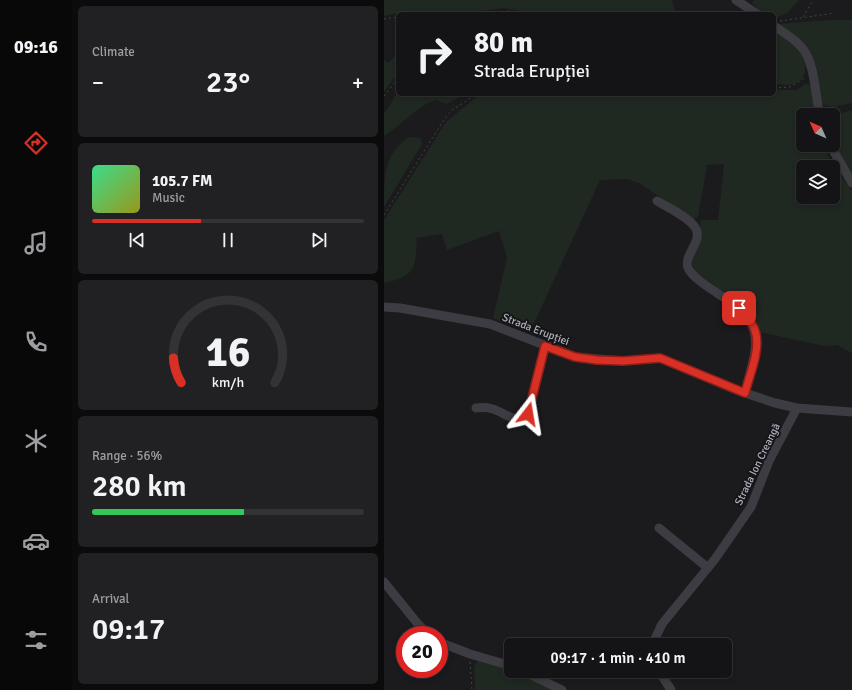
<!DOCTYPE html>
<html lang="en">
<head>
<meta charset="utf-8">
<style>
	body { margin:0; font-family:Signika,sans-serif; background:#212123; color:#f1f3f6; height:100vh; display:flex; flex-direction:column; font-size:15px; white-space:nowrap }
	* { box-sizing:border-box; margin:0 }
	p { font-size:13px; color:#9d9ea1 }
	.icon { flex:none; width:22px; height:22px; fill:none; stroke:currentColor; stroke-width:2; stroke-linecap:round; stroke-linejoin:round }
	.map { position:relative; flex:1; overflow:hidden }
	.sheet { display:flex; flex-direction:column; gap:6px; padding:6px; background:#0b0b0c; width:312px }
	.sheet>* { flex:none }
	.banner { position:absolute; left:12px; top:12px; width:380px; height:84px; border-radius:6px; box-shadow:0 2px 6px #0003,0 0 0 1px #333335; background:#141416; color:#f1f3f6; overflow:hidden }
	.needle { width:26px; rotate:315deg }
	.buttons { position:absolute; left:412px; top:108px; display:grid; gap:8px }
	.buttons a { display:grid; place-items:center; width:44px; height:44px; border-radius:6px; background:#141416; box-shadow:0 2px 6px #0003,0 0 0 1px #333335; font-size:20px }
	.speed { position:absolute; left:12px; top:626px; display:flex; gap:8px; font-size:20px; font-weight:700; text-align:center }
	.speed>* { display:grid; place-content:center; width:52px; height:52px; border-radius:50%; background:#141416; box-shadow:0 2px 6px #0003,0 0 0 1px #333335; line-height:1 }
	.speed .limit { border:6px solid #d22; background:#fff; color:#111 }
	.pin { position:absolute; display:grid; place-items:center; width:34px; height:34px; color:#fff; margin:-17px; border-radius:8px; box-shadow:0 2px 6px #0006 }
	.me { position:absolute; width:44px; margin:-22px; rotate:14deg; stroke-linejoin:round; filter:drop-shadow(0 0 3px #0008) }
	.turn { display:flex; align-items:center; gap:14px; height:84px; padding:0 12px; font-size:18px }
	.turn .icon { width:52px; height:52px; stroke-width:2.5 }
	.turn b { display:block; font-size:28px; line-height:34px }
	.big { font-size:30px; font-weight:600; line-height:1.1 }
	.sheet .tile { flex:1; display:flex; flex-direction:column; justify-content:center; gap:6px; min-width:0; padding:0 14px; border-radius:6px; background:#212123 }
	.sheet .dial { align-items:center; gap:0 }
	.dial svg { height:104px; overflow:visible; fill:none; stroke:#333335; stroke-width:7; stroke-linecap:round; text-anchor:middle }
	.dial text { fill:#f1f3f6; stroke:none }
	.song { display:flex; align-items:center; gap:12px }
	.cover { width:48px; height:48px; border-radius:6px; background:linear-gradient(135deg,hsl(150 70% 55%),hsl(60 70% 35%)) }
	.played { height:4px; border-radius:2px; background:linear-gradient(90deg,#d93025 40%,#333335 40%) }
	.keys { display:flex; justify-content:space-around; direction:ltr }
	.heat { display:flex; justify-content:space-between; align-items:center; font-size:22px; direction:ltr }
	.charge { height:6px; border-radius:3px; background:linear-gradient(90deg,#34c759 56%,#333335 0) }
	.trip { position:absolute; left:120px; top:638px; width:228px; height:40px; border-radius:6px; background:#141416; box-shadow:0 2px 6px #0003,0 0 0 1px #333335; font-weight:600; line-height:40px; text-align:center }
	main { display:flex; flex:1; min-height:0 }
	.menu { display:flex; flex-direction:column; width:72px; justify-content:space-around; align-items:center; background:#080809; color:#9d9ea1 }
	.menu .icon { width:28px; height:28px }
	.menu .current { color:#d93025 }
	.menu b { font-size:18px; color:#f1f3f6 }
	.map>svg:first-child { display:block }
	.green { fill:#202822; fill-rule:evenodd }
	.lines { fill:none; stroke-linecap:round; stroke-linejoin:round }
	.path { stroke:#424349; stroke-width:1; stroke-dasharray:2 3; stroke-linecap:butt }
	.minor { stroke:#3c3c42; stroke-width:9 }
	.route-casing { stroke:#8d1f18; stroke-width:10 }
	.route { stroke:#d93025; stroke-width:7 }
	.labels { text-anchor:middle; stroke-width:4; stroke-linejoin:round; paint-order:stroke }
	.street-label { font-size:11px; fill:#adb1bc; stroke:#161618 }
</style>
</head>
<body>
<main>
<nav class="menu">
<b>09:16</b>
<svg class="icon current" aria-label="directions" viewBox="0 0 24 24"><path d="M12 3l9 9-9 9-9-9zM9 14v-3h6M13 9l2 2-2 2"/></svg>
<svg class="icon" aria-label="music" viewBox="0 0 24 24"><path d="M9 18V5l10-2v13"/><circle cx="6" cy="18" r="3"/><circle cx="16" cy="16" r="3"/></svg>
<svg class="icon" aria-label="phone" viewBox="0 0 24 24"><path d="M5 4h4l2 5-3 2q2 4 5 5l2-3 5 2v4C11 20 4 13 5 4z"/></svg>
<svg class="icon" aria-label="climate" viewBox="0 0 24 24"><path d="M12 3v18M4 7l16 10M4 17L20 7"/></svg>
<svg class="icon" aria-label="car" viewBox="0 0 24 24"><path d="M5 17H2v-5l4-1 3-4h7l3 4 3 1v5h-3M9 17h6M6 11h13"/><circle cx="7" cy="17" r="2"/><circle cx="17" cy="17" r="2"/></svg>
<svg class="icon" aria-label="filters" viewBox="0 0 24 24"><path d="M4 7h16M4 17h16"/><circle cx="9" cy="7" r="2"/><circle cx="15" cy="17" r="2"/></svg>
</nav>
<section class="sheet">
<div class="tile"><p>Climate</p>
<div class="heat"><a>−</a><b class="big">23°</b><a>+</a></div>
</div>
<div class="tile">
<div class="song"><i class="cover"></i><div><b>105.7 FM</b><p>Music</p></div></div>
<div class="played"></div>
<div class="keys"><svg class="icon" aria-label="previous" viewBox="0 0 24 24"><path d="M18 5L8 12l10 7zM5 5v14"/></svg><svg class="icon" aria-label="pause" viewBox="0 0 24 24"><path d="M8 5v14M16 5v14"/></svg><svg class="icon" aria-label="next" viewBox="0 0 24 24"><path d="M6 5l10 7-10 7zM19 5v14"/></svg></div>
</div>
<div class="tile dial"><svg viewBox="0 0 100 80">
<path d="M14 69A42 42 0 1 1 86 69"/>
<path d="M14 69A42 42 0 0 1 8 50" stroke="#d93025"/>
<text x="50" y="56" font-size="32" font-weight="700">16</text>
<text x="50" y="72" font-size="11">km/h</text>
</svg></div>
<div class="tile"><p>Range · 56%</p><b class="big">280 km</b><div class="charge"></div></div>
<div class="tile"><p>Arrival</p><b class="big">09:17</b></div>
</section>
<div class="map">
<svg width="468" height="690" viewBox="0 0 468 690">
	<rect width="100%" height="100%" fill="#1b1b1d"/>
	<path class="green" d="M 0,0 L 288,0 L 292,14 L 153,14 L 120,8 L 89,12 L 23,11 L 0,16 Z
		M 370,0 L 415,0 L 403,13 L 390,19 L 390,14 L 379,14 L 368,3 Z
		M 447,20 L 468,20 L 468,103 L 449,107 L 439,105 L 437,102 L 425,56 L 394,24 Z
		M 390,30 C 398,36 409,41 415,49 C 425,62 425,81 406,85 C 401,85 395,84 390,84 Z
		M 14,53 L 14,73 L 0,92 L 0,60 L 4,63 Z
		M 421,84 L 425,84 L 427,87 L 431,115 L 419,115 L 419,145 L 440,145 L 447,163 L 468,191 L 468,353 L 453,345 L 440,346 L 376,332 L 359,306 L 313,273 C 302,260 314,251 316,236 C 317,231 316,225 316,220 L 334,220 L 340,164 L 323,165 L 314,217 L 308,220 L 257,184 L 243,179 L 216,180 L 146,332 L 109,318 L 123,258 L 115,231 L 63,250 L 58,234 L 33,238 C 31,269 32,276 0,283 L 0,220 L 62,122 L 96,94 L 390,94 L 390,90 L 413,90 ZM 419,167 L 449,167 L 449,197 L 419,197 Z
		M 13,93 L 14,94 L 82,94 L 62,104 L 52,100 C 33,106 18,125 0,136 L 0,113 C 6,107 8,100 13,93 Z
		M 468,110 L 468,178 L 449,145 L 449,116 Z
		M 25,137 L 36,138 L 38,144 L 0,207 C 0,175 0,154 25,137 Z
		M 94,661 L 127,670 L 174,690 L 91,690 L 90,667 Z"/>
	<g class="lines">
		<path class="path" d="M 29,14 L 63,14
			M 93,14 L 125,11 L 141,14
			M 419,17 L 429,0
			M 0,19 L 14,17
			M 396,21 L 451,13
			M 390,88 L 406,87 L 422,77
			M 0,96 L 14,78
			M 0,215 L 59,121 L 68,110 L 93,94
			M 86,662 L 88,690"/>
		<path class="minor" d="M 352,0 L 373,14
			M 390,26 C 400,33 412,39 419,49 C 431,64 431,96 436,115
			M 446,145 L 468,183
			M 273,201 C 283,207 307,218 312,229 C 319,242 297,257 305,270 C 311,279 324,287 333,293 C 384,326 374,341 361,393
			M 0,307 L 16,308 L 106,324 L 191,357 L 239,361 L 276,358 L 355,391 L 391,403 L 413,408 L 468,412
			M 92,408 C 115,405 119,418 138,420 L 144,414 L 161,346
			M 275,528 L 324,568
			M 0,582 L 34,624 L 45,635
			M 55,642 L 86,654 L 127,666
			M 268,645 L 278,624 L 331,559 L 367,507 L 385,461 L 413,408
			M 139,671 L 178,690
			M 275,671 L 287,690"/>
	</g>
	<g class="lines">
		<g class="route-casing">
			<path id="route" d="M 144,414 L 161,346 L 191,357 L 213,360 L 239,361 L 276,358 L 361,393 C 365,376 376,352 372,334 C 370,324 362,315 355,308"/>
		</g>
		<use href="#route" class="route"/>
	</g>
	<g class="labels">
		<g class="street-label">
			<text transform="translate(152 329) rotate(21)" y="4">Strada Erupției</text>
			<text transform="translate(373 464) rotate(-64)" y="4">Strada Ion Creangă</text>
		</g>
	</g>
</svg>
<div class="buttons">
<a><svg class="needle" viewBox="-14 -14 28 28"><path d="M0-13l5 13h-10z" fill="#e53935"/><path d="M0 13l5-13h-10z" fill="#9d9ea1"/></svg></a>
<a><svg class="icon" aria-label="layers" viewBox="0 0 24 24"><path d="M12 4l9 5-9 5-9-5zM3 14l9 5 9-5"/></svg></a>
</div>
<div class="speed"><div class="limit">20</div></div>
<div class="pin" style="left:355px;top:308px;background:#d93025"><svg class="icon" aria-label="arrive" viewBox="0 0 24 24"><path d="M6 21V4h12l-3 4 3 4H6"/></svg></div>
<svg class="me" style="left:144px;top:414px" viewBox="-20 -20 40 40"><path d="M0-17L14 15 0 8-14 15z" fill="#d93025" stroke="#fff" stroke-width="4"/></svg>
<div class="trip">09:17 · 1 min · 410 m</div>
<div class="banner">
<div class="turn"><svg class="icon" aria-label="right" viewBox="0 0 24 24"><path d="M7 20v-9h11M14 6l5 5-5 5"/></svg><div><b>80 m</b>Strada Erupției</div></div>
</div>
</div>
</main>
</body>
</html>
